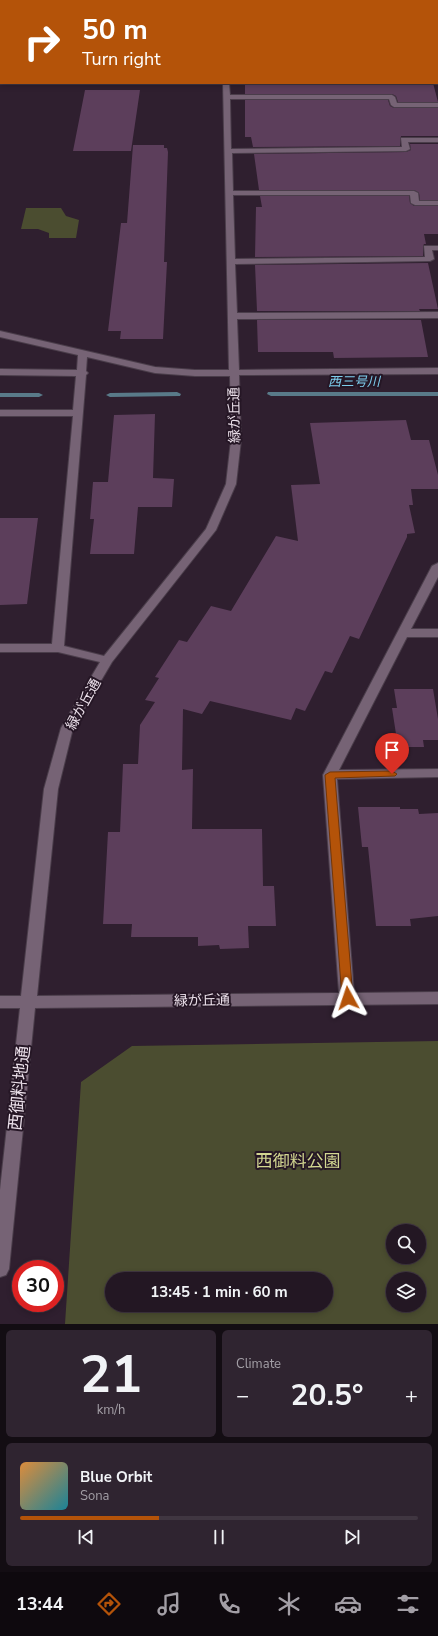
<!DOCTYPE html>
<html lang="en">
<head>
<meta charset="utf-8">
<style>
	body { margin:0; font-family:"Nunito Sans","Noto Sans JP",sans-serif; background:#2f2430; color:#f1f3f6; height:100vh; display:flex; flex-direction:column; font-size:15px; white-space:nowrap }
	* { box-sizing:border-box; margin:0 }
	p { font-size:13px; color:#a39fa6 }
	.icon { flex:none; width:22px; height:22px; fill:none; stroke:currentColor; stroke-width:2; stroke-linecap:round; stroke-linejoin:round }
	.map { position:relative; height:1324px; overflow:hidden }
	.drawer { display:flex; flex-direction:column; gap:6px; padding:6px; background:#130d13; flex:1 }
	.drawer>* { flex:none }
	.guide { position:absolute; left:0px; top:0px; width:438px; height:84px; box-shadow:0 2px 6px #0003,0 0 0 1px #403641; background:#b45309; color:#fff; overflow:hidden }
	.controls { position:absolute; left:386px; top:1224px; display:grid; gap:8px }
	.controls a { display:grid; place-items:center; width:40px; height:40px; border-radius:50%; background:#231723; box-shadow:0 2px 6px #0003,0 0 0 1px #403641; font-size:20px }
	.speed { position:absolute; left:12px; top:1260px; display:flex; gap:8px; font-size:20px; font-weight:700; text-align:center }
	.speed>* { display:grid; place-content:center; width:52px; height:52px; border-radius:50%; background:#231723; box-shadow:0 2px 6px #0003,0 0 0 1px #403641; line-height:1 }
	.speed .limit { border:6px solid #d22; background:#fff; color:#111 }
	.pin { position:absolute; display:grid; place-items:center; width:34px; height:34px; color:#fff; margin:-41px -17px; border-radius:50% 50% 50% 0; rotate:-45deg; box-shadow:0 0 4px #0007 }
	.pin .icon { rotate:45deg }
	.me { position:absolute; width:44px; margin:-22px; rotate:355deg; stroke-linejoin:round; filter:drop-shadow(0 0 3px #0008) }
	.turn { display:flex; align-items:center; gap:14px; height:84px; padding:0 16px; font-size:18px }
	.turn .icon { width:52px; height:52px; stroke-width:2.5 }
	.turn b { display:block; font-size:28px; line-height:34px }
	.big { font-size:30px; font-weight:700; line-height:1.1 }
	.drawer .tile { flex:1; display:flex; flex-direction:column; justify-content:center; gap:6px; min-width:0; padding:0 14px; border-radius:6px; background:#2f2430 }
	.drawer .dial { align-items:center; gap:0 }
	.dial b { font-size:52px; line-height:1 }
	.song { display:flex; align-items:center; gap:12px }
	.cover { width:48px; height:48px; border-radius:6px; background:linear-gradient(135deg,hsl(30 70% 55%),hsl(190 70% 35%)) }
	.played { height:4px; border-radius:2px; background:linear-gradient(90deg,#b45309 35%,#403641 35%) }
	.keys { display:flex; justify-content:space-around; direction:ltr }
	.heat { display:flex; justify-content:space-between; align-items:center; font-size:22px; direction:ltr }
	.drawer .tiles { flex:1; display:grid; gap:6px; grid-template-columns:1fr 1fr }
	.tile:last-child { grid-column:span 2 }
	.trip { position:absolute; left:105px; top:1272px; width:228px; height:40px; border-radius:20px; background:#231723; box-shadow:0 2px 6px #0003,0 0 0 1px #403641; font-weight:700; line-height:40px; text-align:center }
	.dock { display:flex; height:64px; justify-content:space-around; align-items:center; background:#0e090e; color:#a39fa6 }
	.dock .icon { width:28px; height:28px }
	.dock .current { color:#b45309 }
	.dock b { font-size:18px; color:#f1f3f6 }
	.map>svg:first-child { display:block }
	.green { fill:#4b4d30; fill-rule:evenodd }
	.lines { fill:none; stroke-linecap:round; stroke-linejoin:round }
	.stream { fill:#597a89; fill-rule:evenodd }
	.building { fill:#5c3e5b }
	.minor-casing { stroke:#4a3d4a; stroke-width:2 }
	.minor { fill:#766375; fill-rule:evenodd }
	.route { fill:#b45309; stroke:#753606 }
	.labels { text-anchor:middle; stroke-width:4; stroke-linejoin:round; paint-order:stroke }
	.far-water-label { font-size:13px; font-style:italic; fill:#7dceed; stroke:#251625 }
	.street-label { font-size:14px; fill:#ebe0ea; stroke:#251625 }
	.near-street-label { font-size:17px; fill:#ebe0ea; stroke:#251625 }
	.near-park-label { font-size:17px; fill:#d3d791; stroke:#251625 }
</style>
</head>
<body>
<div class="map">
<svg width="438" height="1324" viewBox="0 0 438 1324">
	<rect width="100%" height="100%" fill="#2f1f2f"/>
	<path class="green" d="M 26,208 L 61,208 L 66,216 L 79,220 L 76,238 L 49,238 L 49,233 L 38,229 L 21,229 Z
		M 438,1041 L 438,1324 L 65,1324 L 81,1082 L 132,1046 ZM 393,1231 L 419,1231 L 419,1257 L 393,1257 ZM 112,1279 L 326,1279 L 326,1305 L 112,1305 ZM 393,1279 L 419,1279 L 419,1305 L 393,1305 Z"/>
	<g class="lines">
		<path class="stream" d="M 177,392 L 181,394 L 180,396 L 110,397 L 106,395 L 110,393 Z
			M 268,392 L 438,392 L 438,396 L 271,396 L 267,394 Z
			M 0,393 L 39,393 L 43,395 L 39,397 L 0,397 Z"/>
	</g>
	<path class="building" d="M 245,83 L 433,83 L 438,102 L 398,102 L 396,96 L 392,94 L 245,94 Z
		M 85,90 L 140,90 L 131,151 L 73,151 Z
		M 245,100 L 388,100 L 390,106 L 394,108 L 438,108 L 438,136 L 401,136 L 400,146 L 253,147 L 251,137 L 245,137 Z
		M 410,144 L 438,144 L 438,200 L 420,200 L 419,193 L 414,190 L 259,190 L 254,154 L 406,152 L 411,150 Z
		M 133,145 L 164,145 L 164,148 L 167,148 L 168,152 L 164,262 L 167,262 L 163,339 L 120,339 L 121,331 L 108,331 L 121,223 L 127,223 Z
		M 260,196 L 409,196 L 410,203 L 414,206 L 438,206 L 438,234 L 424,234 L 426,244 L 424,244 L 423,246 L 423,256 L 255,257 L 256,207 L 262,207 Z
		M 428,263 L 438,309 L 419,309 L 420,311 L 257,311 L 255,265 Z
		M 257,320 L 421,320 L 428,357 L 334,358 L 333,352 L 258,352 Z
		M 155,414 L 153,478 L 174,479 L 172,507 L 138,507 L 134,554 L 90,554 L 94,519 L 90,519 L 93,482 L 108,482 L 114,415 Z
		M 406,420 L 411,440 L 429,440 L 438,475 L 438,489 L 411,489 L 413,505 L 409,505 L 415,533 L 407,534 L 407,537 L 359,639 L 350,636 L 332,673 L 325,671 L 305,711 L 296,708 L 291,720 L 210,701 L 202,714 L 183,709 L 182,770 L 193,769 L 192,829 L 262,829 L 263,886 L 274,886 L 276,926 L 248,926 L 249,948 L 220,949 L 219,945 L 198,946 L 198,937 L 131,937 L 132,924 L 103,924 L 108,832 L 120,832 L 123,764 L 138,764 L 140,725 L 155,702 L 145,700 L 159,678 L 155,677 L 179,640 L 187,642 L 211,606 L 231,611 L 276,536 L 298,541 L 291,485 L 320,484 L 310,423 Z
		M 0,518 L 38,518 L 27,604 L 0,605 Z
		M 394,689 L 433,689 L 438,719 L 438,740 L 423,740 L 424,747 L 398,747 L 392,708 L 397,708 Z
		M 358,807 L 400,807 L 400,809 L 418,809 L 419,814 L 438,813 L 438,916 L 410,919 L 411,926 L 376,926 L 368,847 L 362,847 Z"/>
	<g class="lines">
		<g class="minor-casing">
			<path id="minor" d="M 58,0 L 64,0 L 64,1 L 58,1 Z
				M 97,0 L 103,0 L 103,1 L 97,1 Z
				M 220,0 L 226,0 L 226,1 L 220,1 Z
				M 407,0 L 413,0 L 414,1 L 408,1 Z
				M 0,23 L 1,23 L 1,27 L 0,27 Z
				M 437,68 L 438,68 L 438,72 L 437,72 Z
				M 0,76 L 1,76 L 1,80 L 0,80 Z
				M 223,83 L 229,83 L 230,95 L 392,95 L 395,97 L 397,103 L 438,103 L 438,107 L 394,107 L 391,105 L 389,99 L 230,99 L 231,149 L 402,147 L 401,138 L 438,138 L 438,142 L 408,142 L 410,149 L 406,151 L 232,153 L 233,191 L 414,191 L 418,193 L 419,201 L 438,201 L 438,205 L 415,205 L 411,203 L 410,195 L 233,195 L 235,259 L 425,257 L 424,246 L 438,246 L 438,250 L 432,250 L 434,259 L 430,261 L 235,264 L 237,313 L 438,312 L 438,318 L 237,319 L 239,370 L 438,368 L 438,374 L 239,375 L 241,440 L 236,484 L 216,530 L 112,662 L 73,728 L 58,789 L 37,996 L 339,993 L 323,775 L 432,566 L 438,563 L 438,577 L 411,629 L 438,629 L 438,637 L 407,637 L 339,770 L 438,769 L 438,777 L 337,779 L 354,993 L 438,992 L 438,1004 L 35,1008 L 9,1269 L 6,1275 L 0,1277 L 0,1190 L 20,1008 L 0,1008 L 0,996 L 21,996 L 44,789 L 61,728 L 100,662 L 58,652 L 0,652 L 0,644 L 52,644 L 73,416 L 0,416 L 0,410 L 73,410 L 76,376 L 0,375 L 0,369 L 77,370 L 78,355 L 0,337 L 0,331 L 155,367 L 195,370 L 229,370 ZM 87,357 L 155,373 L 195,376 L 230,376 L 231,440 L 226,484 L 206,529 L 104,656 L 64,646 L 86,375 L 88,373 L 86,371 Z"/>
		</g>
		<use href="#minor" class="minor"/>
	</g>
	<path class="route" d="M 392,771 L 397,774 L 395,776 L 335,778 L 353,998 L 352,1001 L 343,1001 L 342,998 L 325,775 L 330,772 Z"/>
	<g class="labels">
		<g class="far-water-label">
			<text x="354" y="386">西三号川</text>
		</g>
		<g class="street-label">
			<text transform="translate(234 415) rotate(-91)" y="5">緑が丘通</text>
			<text transform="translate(83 704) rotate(-61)" y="5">緑が丘通</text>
			<text transform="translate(202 1000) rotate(-1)" y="5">緑が丘通</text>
		</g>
		<g class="near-street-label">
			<text transform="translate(19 1088) rotate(-84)" y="6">西御料地通</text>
		</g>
		<g class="near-park-label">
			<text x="298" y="1167">西御料公園</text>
		</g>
	</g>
</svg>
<div class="controls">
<a><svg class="icon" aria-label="search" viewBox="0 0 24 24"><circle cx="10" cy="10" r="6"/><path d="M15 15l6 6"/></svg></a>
<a><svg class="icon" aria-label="layers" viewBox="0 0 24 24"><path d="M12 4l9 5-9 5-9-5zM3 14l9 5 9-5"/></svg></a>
</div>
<div class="speed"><div class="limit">30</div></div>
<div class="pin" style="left:392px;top:774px;background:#d93025"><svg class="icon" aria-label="arrive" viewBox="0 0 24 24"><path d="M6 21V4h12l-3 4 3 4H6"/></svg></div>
<svg class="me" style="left:348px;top:998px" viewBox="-20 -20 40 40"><path d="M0-17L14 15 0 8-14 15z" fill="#b45309" stroke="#fff" stroke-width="4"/></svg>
<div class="trip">13:45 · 1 min · 60 m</div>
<div class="guide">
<div class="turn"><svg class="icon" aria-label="right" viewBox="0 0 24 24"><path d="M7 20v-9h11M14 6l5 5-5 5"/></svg><div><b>50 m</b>Turn right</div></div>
</div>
</div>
<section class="drawer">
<div class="tiles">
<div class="tile dial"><b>21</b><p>km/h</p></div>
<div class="tile"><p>Climate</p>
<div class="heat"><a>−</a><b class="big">20.5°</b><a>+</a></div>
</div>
<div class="tile">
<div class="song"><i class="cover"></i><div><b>Blue Orbit</b><p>Sona</p></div></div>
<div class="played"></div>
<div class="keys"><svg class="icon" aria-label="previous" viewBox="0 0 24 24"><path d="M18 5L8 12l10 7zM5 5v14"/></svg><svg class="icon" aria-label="pause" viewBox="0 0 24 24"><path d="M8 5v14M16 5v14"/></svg><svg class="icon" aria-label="next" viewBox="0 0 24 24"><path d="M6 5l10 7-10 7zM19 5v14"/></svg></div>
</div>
</div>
</section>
<nav class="dock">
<b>13:44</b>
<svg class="icon current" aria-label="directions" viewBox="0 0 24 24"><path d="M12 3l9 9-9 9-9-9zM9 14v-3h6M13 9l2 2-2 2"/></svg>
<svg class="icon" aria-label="music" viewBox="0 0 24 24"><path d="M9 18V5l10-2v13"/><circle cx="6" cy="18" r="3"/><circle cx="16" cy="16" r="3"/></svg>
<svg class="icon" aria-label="phone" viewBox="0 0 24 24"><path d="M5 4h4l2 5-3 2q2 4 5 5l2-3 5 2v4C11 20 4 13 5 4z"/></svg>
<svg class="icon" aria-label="climate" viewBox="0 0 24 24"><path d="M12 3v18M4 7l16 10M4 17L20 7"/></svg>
<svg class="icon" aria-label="car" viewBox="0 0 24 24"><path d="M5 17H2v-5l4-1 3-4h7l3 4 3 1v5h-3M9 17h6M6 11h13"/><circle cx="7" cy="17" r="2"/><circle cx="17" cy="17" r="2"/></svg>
<svg class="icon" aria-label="filters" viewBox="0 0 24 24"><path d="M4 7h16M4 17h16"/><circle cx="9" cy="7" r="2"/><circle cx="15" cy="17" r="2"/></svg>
</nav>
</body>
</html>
